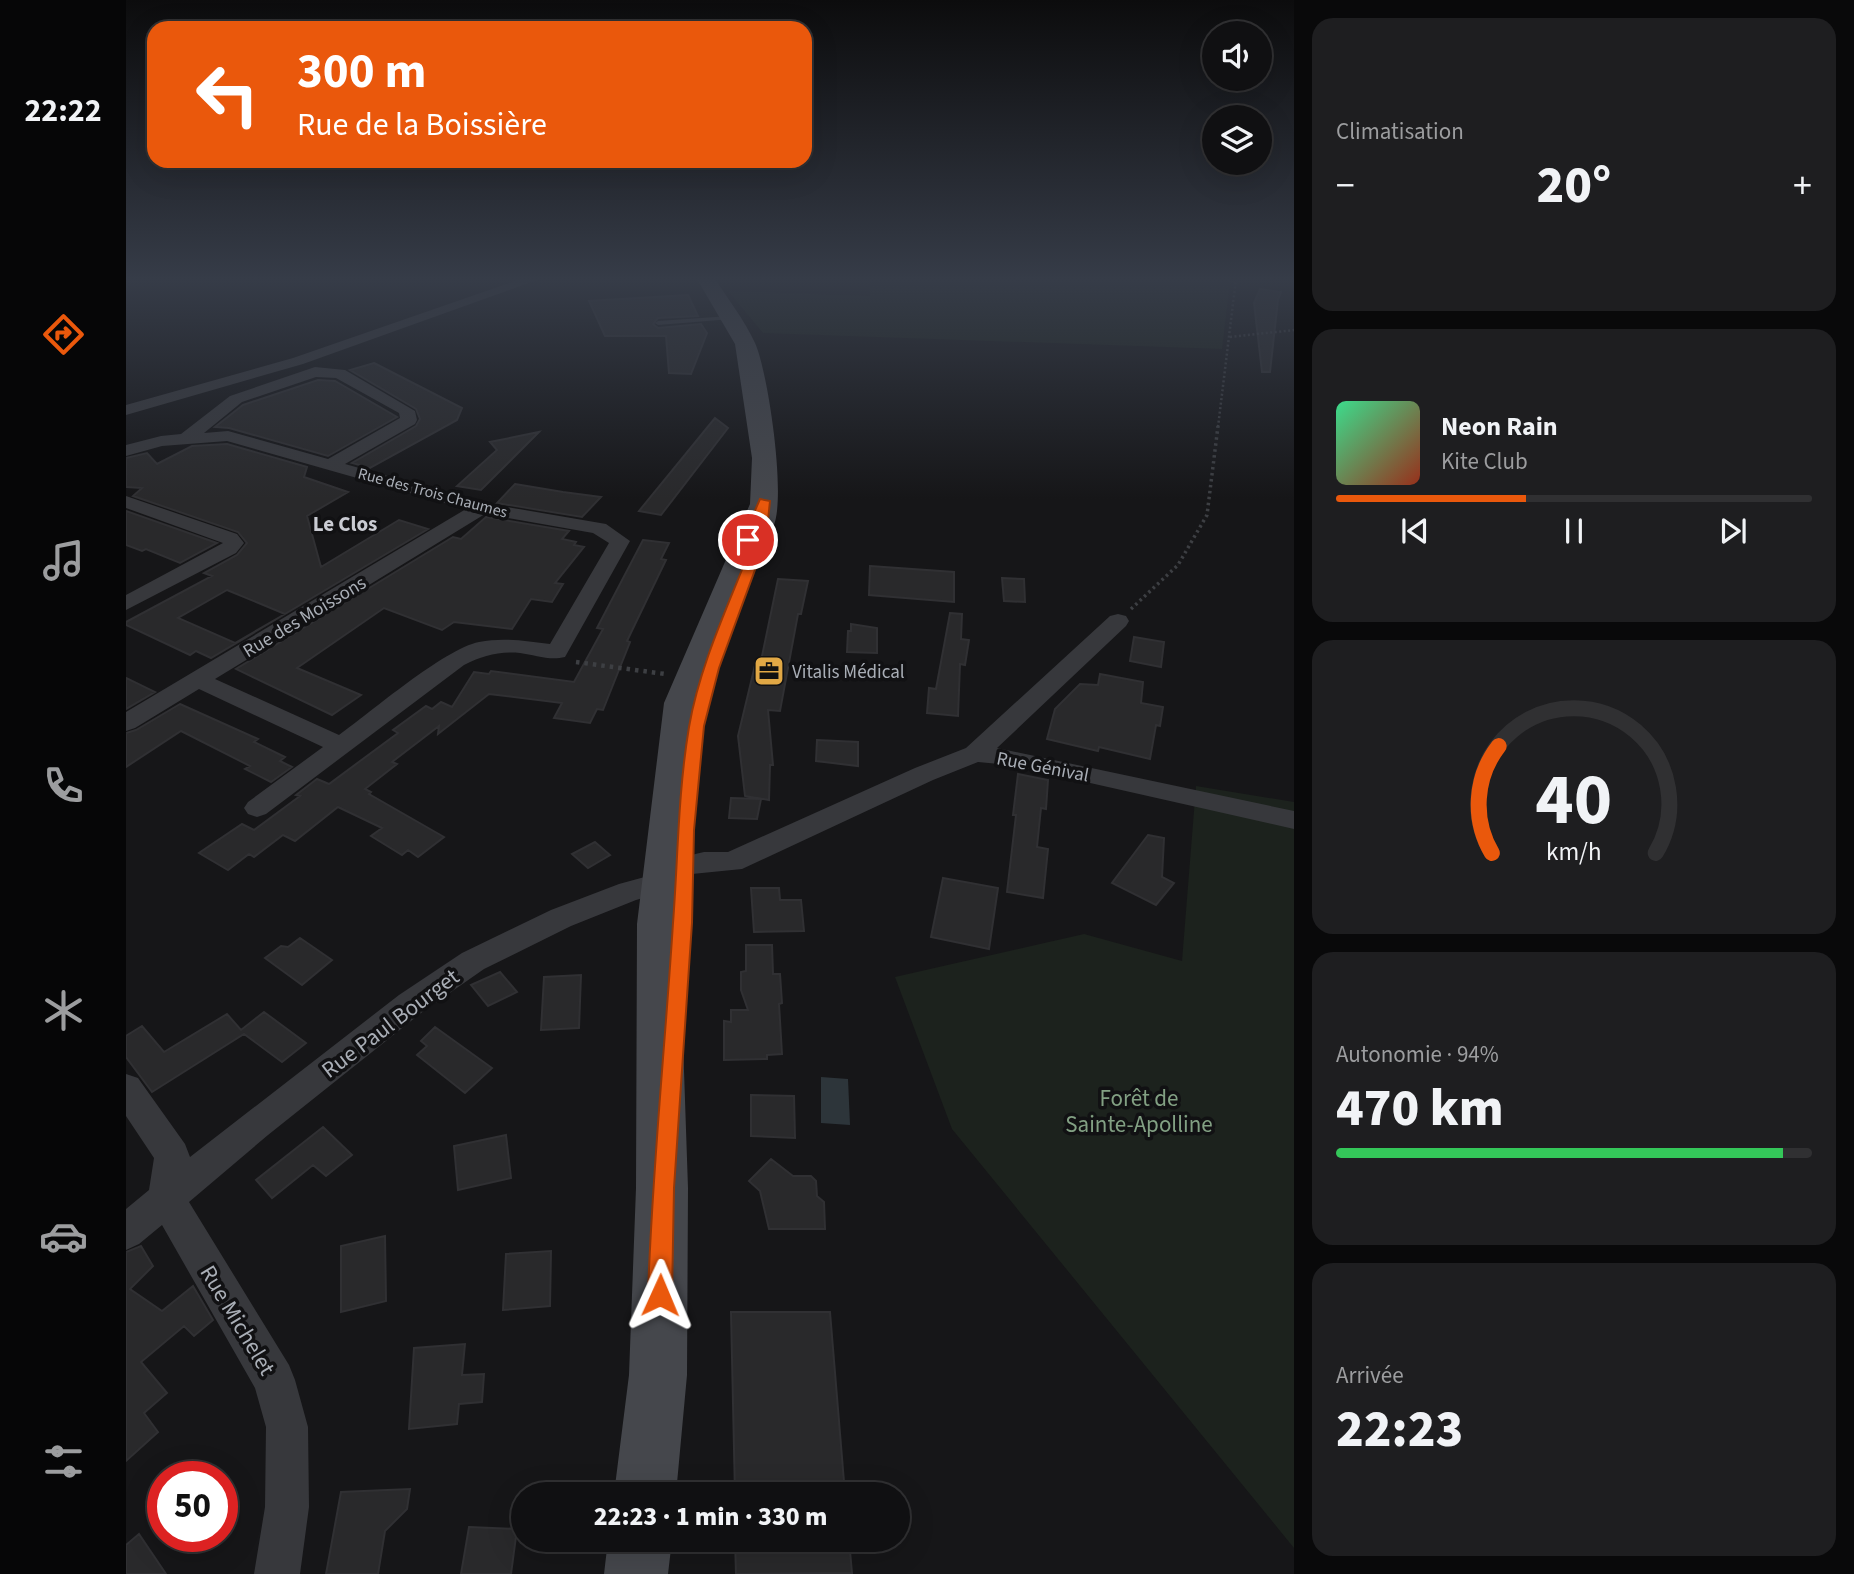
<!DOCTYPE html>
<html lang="fr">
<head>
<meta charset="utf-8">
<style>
	body { margin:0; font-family:"Source Sans 3",sans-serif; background:#1e1e20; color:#f1f3f6; height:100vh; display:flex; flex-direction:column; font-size:26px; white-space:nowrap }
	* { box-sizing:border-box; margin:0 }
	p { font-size:23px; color:#9c9d9f }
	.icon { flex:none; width:38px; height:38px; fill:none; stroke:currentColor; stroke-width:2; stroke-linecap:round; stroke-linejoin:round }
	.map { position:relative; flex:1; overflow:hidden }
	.drawer { display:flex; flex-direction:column; gap:18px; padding:18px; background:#09090a; width:560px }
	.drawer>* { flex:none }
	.top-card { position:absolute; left:21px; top:21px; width:665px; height:147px; border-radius:21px; box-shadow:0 7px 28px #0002,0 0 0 2px #303032; background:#ea580c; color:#fff; overflow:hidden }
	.tools { position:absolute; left:1076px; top:21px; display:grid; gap:14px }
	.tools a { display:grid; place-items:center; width:70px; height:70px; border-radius:50%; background:#101012; box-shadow:0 7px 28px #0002,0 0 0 2px #303032; font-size:35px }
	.speed { position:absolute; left:21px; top:1461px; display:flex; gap:14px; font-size:35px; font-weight:700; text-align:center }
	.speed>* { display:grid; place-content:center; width:91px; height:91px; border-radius:50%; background:#101012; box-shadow:0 7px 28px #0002,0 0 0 2px #303032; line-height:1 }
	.speed .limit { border:10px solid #d22; background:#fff; color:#111 }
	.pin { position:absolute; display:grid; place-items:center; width:60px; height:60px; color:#fff; margin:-30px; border:4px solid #fff; border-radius:50%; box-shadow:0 2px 7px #0007 }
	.me { position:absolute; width:77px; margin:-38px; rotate:1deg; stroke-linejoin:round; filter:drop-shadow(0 0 5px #0008) }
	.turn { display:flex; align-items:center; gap:24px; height:147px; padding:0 35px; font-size:32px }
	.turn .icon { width:91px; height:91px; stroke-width:2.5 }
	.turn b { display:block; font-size:49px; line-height:60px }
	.big { font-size:52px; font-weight:800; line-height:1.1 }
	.drawer .tile { flex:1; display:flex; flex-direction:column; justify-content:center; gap:10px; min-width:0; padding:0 24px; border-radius:21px; background:#1e1e20 }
	.drawer .dial { align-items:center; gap:0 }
	.dial svg { height:182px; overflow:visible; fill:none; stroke:#303032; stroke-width:7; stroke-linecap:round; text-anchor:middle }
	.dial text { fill:#f1f3f6; stroke:none }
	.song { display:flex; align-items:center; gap:21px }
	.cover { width:84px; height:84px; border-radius:10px; background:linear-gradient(135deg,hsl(150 70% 55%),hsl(10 70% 35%)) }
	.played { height:7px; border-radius:4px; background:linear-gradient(90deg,#ea580c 40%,#303032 40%) }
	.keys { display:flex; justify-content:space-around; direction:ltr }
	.heat { display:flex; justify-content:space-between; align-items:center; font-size:38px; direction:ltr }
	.charge { height:10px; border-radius:5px; background:linear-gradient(90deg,#34c759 94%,#303032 0) }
	.trip { position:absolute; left:385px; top:1482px; width:399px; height:70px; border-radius:35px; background:#101012; box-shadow:0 7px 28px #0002,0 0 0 2px #303032; font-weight:800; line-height:70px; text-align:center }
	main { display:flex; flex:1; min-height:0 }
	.dock { display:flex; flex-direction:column; width:126px; justify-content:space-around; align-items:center; background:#060607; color:#9c9d9f }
	.dock .icon { width:49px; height:49px }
	.dock .on { color:#ea580c }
	.dock b { font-size:32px; color:#f1f3f6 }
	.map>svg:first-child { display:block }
	.green { fill:#1c221d }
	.water { fill:#2d353a }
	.building { fill:#29292b; stroke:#303033; stroke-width:2; fill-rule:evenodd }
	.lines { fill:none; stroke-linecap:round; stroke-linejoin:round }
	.path-far2 { stroke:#3d3f43; stroke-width:2.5; stroke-dasharray:2 2.5; stroke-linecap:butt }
	.path-far1 { stroke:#3d3f43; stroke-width:3.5; stroke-dasharray:2.5 3.5; stroke-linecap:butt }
	.path { stroke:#3d3f43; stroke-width:4.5; stroke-dasharray:3.5 5; stroke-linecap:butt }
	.service { fill:#37383c; fill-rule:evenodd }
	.minor { fill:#37383c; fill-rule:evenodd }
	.secondary { fill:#45474c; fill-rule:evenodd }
	.route { fill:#ea580c; stroke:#983908; stroke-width:2 }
	.labels { text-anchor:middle; stroke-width:7; stroke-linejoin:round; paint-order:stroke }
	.far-street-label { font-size:16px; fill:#a9aeb6; stroke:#111113 }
	.street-label { font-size:19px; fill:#a9aeb6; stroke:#111113 }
	.poi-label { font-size:19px; fill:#a9aeb6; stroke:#111113; text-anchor:start }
	.far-district-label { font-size:21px; font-weight:bold; fill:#caccd3; stroke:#111113 }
	.near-street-label { font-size:23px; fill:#a9aeb6; stroke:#111113 }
	.near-park-label { font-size:23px; fill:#82a083; stroke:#111113 }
</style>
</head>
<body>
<main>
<nav class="dock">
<b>22:22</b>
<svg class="icon on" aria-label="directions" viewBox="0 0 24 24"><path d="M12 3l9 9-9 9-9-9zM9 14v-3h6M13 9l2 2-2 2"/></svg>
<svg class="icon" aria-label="music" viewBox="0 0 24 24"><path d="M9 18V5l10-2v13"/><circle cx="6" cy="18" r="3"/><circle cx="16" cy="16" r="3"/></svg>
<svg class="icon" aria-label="phone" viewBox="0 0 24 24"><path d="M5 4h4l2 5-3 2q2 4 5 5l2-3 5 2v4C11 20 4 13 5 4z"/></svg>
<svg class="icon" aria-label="climate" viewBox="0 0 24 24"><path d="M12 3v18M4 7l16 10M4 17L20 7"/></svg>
<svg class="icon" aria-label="car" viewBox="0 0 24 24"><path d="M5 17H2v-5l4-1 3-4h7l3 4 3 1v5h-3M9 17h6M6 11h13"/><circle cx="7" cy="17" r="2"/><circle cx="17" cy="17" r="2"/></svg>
<svg class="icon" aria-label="filters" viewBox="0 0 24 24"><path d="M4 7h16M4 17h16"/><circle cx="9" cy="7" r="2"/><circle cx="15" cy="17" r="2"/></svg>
</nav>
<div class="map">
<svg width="1168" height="1574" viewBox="0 0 1168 1574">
	<rect width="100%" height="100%" fill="#161618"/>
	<path class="green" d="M 744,279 L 1104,279 L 1104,282 L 1096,349 L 637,333 L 602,291 L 744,296 Z
		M 1070,786 L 1168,802 L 1168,1548 L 826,1129 L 769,977 L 958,934 L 1056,961 Z"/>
	<path class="water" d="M 695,1077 L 722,1079 L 724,1125 L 695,1123 Z"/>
	<path class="building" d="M 1134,289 L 1155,292 L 1152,300 L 1144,372 L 1136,372 L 1128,303 Z
		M 562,295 L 572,316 L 532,318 L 527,324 L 532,328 L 575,324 L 581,333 L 565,374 L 543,373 L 540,336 L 479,336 L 463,301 Z
		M 248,363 L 336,408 L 331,420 L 244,468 L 226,463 L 290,426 L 294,419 L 290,409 L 224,370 Z
		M 192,380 L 209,381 L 271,417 L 202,456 L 103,428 L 89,427 L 117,405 Z
		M 589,418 L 602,428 L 535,515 L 513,511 Z
		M 413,432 L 355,490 L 331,486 L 371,450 L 364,442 Z
		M 101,444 L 181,467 L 178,477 L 222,492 L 181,516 L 195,567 L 273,520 L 302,529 L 85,658 L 70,651 L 64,655 L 0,625 L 0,622 L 86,576 L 78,573 L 111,555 L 121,543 L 112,532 L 7,496 L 16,488 L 0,487 L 0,458 L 21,453 L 31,464 L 66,446 ZM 101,590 L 159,614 L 109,643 L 52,618 Z
		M 389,484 L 437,492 L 475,497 L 456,517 L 371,503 Z
		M 0,511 L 91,543 L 54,563 L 20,549 L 16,551 L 0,545 Z
		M 360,517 L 443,531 L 436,539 L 450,542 L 448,545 L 458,547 L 429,583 L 437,584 L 426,602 L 405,599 L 386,629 L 328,622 L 316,630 L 258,608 L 171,668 L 235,695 L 206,715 L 110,669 L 327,537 L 335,539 Z
		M 517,540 L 543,543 L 535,559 L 540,560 L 501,641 L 504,642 L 477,710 L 471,709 L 464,723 L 428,718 L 436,703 L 363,694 L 312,734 L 313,726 L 266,762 L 271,764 L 239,789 L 245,792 L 243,794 L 318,837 L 292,857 L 282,850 L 276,855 L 245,836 L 256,828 L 212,807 L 169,841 L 157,835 L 128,857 L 123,854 L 102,870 L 73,853 L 116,824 L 128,830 L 174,796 L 170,795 L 191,779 L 203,784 L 272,733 L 267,730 L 300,706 L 306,709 L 315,702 L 326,707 L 348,672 L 363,674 L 365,671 L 448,682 L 477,629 L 471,628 Z
		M 744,566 L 828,572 L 828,602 L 743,595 Z
		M 876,578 L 898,579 L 899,602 L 878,601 Z
		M 652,579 L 682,581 L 675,614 L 672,614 L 654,711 L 642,710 L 647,765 L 644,765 L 643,800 L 619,796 L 612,736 L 630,661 L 635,661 Z
		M 824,613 L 836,614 L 835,639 L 843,640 L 839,665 L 834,664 L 832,716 L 801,713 L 803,688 L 810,689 Z
		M 725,624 L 751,628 L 751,653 L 721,652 L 722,631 L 725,631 Z
		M 1008,637 L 1038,642 L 1035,667 L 1004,661 Z
		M 974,674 L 1017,682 L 1015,703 L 1037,707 L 1034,726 L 1030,725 L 1024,759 L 973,747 L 972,751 L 921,739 L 929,709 L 954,684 L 972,685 Z
		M 0,678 L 29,692 L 0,709 Z
		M 54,704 L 132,739 L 128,742 L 159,757 L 154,761 L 166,767 L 145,782 L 119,769 L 124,766 L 55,731 L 0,767 L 0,733 L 10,730 Z
		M 691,740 L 732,742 L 732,766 L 690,761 Z
		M 892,774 L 922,780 L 920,809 L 915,808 L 911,847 L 922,849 L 917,898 L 881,892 L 890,815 L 887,815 Z
		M 605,798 L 635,799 L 631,819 L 603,818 Z
		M 1022,835 L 1038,838 L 1036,877 L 1048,883 L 1030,905 L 986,883 Z
		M 469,842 L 484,855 L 462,868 L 446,854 Z
		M 817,878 L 872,888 L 863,949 L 805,937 Z
		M 625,888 L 653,888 L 654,900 L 675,900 L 678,931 L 628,932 Z
		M 174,938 L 206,960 L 176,985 L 139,958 L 155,946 L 162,947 Z
		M 620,945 L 646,945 L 647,974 L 654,974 L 656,1003 L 653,1004 L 656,1054 L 641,1055 L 641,1059 L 598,1060 L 598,1021 L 605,1022 L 605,1010 L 622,1010 L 615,990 L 615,972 L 620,971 Z
		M 374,972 L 391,992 L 362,1006 L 345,985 Z
		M 455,975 L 453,1028 L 415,1030 L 418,977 Z
		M 138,1012 L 180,1043 L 156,1062 L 118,1034 L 26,1092 L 0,1057 L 0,1036 L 16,1026 L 38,1052 L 101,1014 L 115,1030 Z
		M 309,1027 L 366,1068 L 339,1093 L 291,1055 L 301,1046 L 295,1041 Z
		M 625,1095 L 668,1096 L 669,1138 L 625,1136 Z
		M 197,1127 L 226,1155 L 200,1176 L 187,1165 L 146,1198 L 130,1180 Z
		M 380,1135 L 385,1178 L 332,1190 L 328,1146 Z
		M 645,1159 L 667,1176 L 685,1176 L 690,1181 L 691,1196 L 698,1202 L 699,1229 L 643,1229 L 634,1191 L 623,1181 Z
		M 259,1236 L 260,1301 L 215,1312 L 215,1246 Z
		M 15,1246 L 27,1266 L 4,1289 L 36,1311 L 67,1286 L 87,1320 L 68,1336 L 58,1326 L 15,1362 L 41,1393 L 18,1413 L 32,1432 L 0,1461 L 0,1252 Z
		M 425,1251 L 424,1306 L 377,1310 L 380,1254 Z
		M 605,1312 L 704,1312 L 719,1494 L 609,1494 Z
		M 339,1344 L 336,1375 L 358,1374 L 356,1402 L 333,1404 L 331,1424 L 283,1429 L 288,1348 Z
		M 284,1489 L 281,1509 L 259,1531 L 252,1574 L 200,1574 L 215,1492 Z
		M 343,1527 L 391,1529 L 385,1574 L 335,1574 Z
		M 13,1534 L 40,1574 L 0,1574 L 0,1545 Z
		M 609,1540 L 723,1540 L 726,1573 L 610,1574 Z"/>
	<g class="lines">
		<path class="path-far2" d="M 1104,337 L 1168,330
			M 1092,427 L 1110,279"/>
		<path class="path-far1" d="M 1005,609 L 1052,565 L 1081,515 L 1092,426"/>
		<path class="path" d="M 450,662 L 539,674"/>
		<path class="service" d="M 604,316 L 606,317 L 606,319 L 532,325 L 529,323 L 532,321 Z"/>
		<path class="minor" d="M 395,279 L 414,279 L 177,364 L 0,415 L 0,405 L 167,358 Z
			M 189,367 L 219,370 L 289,411 L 291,420 L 289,424 L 219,464 L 358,503 L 480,524 L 504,541 L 439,657 C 424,661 409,655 394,653 C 373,651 356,656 338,665 L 140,814 L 131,817 L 122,814 L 118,808 L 122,802 L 197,747 L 73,689 L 9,728 L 0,731 L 0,712 L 340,509 L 101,441 L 36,446 L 0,456 L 0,445 L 35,436 L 55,434 L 104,396 ZM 190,377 L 210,378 L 273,413 L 274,418 L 202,459 L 102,431 L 78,433 L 116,402 ZM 359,514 L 467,533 L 483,543 L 424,644 C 401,641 377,637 353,642 C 318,649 245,712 213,735 L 89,679 Z
			M 0,496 L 111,534 L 118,543 L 110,553 L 0,610 L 0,595 L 97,543 L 0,508 Z
			M 992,614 L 1000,616 L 1003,621 L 1000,626 L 871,748 L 1168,811 L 1168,829 L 884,765 L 852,762 L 807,780 L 616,869 L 566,874 L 545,890 L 510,900 L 445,926 L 358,969 L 295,1013 L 142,1135 L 63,1202 L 163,1365 L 169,1380 L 182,1427 L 183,1507 L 174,1574 L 128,1574 L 139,1507 L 140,1427 L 129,1388 L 36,1225 L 13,1244 L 0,1250 L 0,1209 L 23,1190 L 28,1158 L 0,1116 L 0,1074 L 12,1078 L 59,1144 L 64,1157 L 273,995 L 336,953 L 425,910 L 493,884 L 526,875 L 548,859 L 578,852 L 602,852 L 789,768 L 840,748 L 984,616 Z"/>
		<path class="secondary" d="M 571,279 L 589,279 C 602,299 619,321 629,343 C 642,371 662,505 646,529 L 640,530 L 572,703 L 553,924 L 562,1188 L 561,1375 L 550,1494 L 488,1494 L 503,1375 L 510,1188 L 511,924 L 538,703 L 624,504 L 626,458 L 609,344 Z
			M 482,1540 L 546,1540 L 542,1574 L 478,1574 Z"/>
	</g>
	<linearGradient id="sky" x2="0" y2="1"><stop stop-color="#0c0c0d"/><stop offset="0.56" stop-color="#363c48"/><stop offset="1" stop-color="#363c48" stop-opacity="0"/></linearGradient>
	<rect width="1168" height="499" fill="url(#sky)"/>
	<path class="route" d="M 634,499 L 644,501 L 640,540 L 593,668 L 578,726 L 568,830 L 566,923 L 548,1188 L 546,1295 L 542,1303 L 534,1307 L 525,1303 L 522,1295 C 526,1171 539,1048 547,923 C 552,858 552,792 563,727 C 574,663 604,602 627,542 L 622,544 L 616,540 Z"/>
	<defs>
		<g id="office-square" transform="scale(1.575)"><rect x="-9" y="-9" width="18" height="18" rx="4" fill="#e1a845" stroke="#111113"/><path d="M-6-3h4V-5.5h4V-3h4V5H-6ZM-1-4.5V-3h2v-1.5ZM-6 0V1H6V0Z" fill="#111"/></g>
	</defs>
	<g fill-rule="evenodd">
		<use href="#office-square" x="643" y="671"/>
	</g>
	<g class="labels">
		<g class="far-street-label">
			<text transform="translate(307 492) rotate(15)" y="6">Rue des Trois Chaumes</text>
		</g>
		<g class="street-label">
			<text transform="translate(178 616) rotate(-31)" y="7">Rue des Moissons</text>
			<text transform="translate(917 766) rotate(11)" y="7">Rue Génival</text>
		</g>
		<g class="poi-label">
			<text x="666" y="678">Vitalis Médical</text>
		</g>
		<g class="far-district-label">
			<text x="219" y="531">Le Clos</text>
		</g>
		<g class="near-street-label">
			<text transform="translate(264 1023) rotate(-37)" y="8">Rue Paul Bourget</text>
			<text transform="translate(112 1320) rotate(59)" y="8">Rue Michelet</text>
		</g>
		<g class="near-park-label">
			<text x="1013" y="1106">Forêt de<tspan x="1013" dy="26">Sainte-Apolline</tspan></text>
		</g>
	</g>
</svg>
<div class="tools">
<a><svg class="icon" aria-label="sound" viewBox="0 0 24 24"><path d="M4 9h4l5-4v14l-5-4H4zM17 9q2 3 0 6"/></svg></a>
<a><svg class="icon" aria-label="layers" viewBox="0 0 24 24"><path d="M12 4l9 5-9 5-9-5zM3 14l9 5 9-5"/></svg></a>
</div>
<div class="speed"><div class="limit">50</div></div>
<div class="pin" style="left:622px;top:540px;background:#d93025"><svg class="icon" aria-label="arrive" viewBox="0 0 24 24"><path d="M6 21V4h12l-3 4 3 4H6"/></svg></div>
<svg class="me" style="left:534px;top:1295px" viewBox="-20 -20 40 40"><path d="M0-17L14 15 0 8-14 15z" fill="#ea580c" stroke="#fff" stroke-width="4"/></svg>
<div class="trip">22:23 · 1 min · 330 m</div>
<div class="top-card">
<div class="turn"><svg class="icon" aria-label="left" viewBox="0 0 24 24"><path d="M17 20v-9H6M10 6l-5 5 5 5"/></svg><div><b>300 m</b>Rue de la Boissière</div></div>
</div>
</div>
<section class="drawer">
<div class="tile"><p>Climatisation</p>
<div class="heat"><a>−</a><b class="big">20°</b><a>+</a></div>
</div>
<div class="tile">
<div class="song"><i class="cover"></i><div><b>Neon Rain</b><p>Kite Club</p></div></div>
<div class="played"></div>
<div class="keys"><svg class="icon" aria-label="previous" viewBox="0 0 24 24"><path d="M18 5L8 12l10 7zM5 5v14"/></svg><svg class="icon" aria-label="pause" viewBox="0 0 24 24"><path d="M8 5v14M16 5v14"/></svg><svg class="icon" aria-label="next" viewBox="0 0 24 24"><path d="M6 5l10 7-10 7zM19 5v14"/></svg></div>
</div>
<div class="tile dial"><svg viewBox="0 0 100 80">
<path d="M14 69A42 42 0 1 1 86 69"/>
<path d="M14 69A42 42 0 0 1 17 22" stroke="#ea580c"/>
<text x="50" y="56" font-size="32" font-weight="700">40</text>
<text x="50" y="72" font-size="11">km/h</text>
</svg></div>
<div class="tile"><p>Autonomie · 94%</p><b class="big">470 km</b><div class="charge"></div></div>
<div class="tile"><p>Arrivée</p><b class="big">22:23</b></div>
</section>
</main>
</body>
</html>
